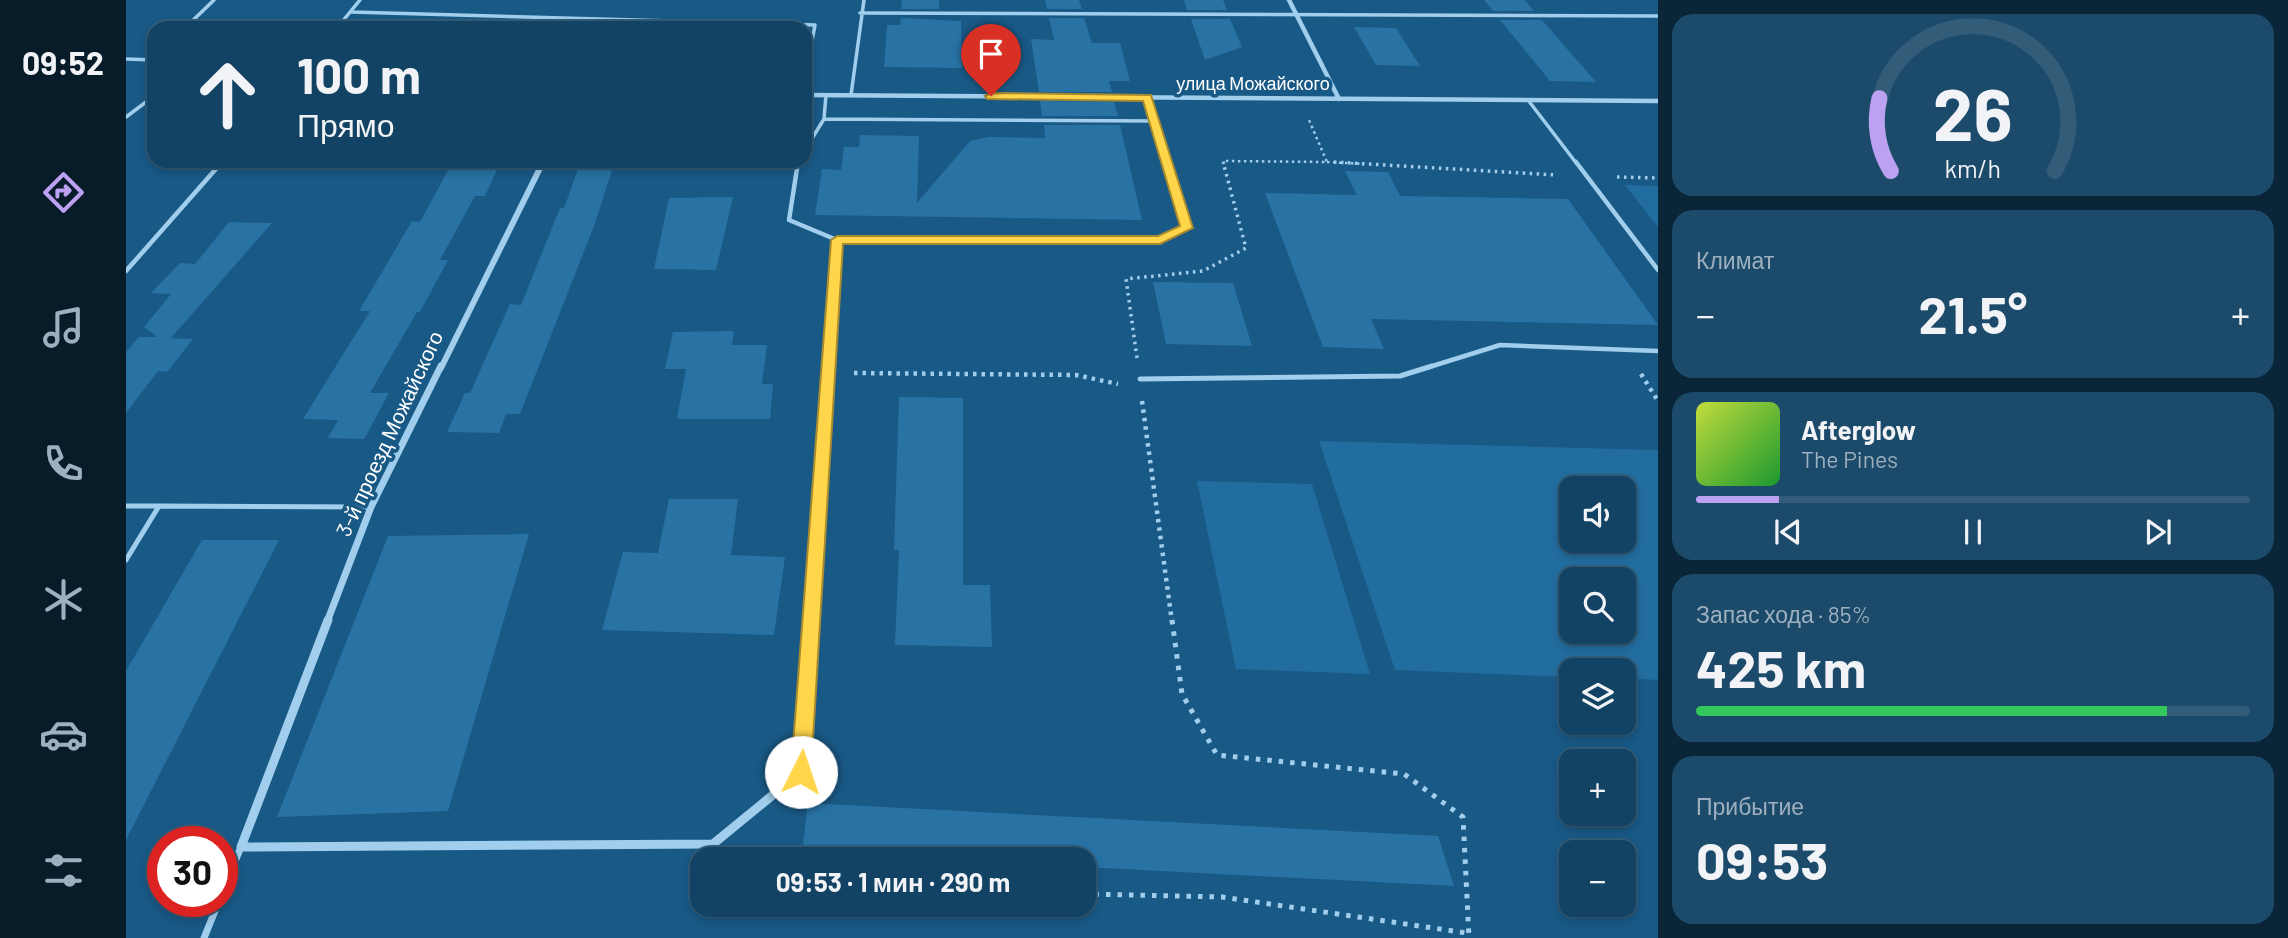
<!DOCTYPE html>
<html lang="ru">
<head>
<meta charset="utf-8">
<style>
	body { margin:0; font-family:Barlow,sans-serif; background:#1c4a6a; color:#f1f3f6; height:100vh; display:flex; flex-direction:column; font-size:26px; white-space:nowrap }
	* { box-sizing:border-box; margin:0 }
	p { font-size:23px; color:#9db0bf }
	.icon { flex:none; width:38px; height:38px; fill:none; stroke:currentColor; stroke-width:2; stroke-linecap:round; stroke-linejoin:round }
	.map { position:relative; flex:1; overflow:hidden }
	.details { display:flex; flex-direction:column; gap:14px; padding:14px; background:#0a2537; width:630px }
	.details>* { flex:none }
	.guide { position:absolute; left:21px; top:21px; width:665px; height:147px; border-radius:21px; box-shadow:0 4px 10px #0003,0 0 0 2px #325c78; background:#134364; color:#f1f3f6; overflow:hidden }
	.tools { position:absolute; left:1433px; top:476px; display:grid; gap:14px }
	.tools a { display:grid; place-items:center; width:77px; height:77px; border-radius:14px; background:#134364; box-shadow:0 4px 10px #0003,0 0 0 2px #325c78; font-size:35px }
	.speed { position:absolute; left:21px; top:826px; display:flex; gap:14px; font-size:35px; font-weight:700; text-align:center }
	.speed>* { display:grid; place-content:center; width:91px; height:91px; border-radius:50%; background:#134364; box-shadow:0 4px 10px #0003,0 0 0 2px #325c78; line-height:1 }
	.speed .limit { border:10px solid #d22; background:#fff; color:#111 }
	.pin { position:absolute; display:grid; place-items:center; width:60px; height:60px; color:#fff; margin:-72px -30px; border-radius:50% 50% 50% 0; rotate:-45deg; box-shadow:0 0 7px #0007 }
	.pin .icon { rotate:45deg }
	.me { position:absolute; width:77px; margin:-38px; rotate:4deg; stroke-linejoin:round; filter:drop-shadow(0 0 5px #0008) }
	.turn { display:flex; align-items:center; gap:24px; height:147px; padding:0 35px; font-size:32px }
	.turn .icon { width:91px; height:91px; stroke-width:2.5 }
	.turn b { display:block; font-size:49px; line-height:60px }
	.big { font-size:52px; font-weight:700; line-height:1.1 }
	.details .widget { flex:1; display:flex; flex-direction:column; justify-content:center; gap:10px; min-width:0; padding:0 24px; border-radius:21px; background:#1c4a6a }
	.details .dial { align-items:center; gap:0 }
	.dial svg { height:182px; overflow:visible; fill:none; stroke:#325c78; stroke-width:7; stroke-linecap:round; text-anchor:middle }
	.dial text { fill:#f1f3f6; stroke:none }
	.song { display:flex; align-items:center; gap:21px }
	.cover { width:84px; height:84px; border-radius:10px; background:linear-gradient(135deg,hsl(70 70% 55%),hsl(130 70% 35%)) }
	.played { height:7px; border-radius:4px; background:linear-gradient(90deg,#bca0f2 15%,#325c78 15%) }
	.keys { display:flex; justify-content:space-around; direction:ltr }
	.heat { display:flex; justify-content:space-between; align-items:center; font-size:38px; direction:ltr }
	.charge { height:10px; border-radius:5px; background:linear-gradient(90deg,#34c759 85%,#325c78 0) }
	.trip { position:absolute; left:564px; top:847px; width:406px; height:70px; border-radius:21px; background:#134364; box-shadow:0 4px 10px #0003,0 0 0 2px #325c78; font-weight:700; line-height:70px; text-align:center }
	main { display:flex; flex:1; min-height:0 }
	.dock { display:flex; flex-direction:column; width:126px; justify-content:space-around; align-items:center; background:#081b28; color:#9db0bf }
	.dock .icon { width:49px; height:49px }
	.dock .current { color:#bca0f2 }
	.dock b { font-size:32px; color:#f1f3f6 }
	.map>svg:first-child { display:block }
	.green { fill:#226d9f; fill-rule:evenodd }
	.building { fill:#2872a4 }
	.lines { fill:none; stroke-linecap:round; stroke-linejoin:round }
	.path-far3 { stroke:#a0ceec; stroke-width:2.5; stroke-dasharray:2.5 3.5; stroke-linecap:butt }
	.path-far2 { stroke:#a0ceec; stroke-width:3.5; stroke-dasharray:2.5 4.5; stroke-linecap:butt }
	.path-far1 { stroke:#a0ceec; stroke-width:4.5; stroke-dasharray:3.5 5; stroke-linecap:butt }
	.path { stroke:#a0ceec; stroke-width:5; stroke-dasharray:4.5 7; stroke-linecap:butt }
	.service-far3 { stroke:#a0ceec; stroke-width:3.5 }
	.service-far2 { stroke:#a0ceec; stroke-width:4.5 }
	.service-far1 { stroke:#a0ceec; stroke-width:5 }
	.service { stroke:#a0ceec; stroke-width:7 }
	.minor-far3 { stroke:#a0ceec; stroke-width:4.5 }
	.minor-far2 { stroke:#a0ceec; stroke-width:6 }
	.minor-far1 { stroke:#a0ceec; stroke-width:7 }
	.minor { stroke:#a0ceec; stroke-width:9 }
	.route { fill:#ffd54a; stroke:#a68a30; stroke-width:2 }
	.labels { text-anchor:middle; stroke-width:7; stroke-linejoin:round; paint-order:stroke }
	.far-street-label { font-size:18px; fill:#fff; stroke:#195986 }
	.street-label { font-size:21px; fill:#fff; stroke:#195986 }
</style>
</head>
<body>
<main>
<nav class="dock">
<b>09:52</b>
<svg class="icon current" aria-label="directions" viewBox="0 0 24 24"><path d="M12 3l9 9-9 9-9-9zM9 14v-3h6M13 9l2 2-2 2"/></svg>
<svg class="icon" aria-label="music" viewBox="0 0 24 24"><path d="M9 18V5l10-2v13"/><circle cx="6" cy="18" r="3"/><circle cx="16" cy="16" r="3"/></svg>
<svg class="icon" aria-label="phone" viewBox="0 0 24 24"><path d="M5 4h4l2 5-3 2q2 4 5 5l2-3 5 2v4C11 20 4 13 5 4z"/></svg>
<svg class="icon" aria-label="climate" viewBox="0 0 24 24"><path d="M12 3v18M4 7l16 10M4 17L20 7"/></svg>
<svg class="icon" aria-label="car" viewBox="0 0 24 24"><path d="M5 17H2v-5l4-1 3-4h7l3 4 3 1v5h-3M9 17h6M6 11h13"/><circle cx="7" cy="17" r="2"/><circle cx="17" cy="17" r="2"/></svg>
<svg class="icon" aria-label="filters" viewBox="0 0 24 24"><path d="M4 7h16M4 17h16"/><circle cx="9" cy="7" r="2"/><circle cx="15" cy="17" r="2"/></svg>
</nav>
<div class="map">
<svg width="1532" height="938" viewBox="0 0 1532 938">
	<rect width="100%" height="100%" fill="#195986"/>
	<path class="green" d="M 1499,185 L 1532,186 L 1532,227 Z
		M 1193,441 L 1532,450 L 1532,680 L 1498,678 L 1498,670 L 1446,670 L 1445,677 L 1269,670 ZM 1498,488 L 1498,541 L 1446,541 L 1446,488 ZM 1498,579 L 1498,632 L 1446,632 L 1446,579 Z
		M 1071,481 L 1186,484 L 1244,674 L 1110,669 Z"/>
	<path class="building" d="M 776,0 L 813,0 L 813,9 L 775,9 Z
		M 919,0 L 953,0 L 956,9 L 921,9 Z
		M 1058,0 L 1097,0 L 1101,10 L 1061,10 Z
		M 1358,0 L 1399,0 L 1408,11 L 1367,11 Z
		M 775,18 L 835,21 L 836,68 L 758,67 L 761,25 L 774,25 Z
		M 923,18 L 958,18 L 966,43 L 994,43 L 1004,81 L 983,81 L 986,92 L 913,92 L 905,39 L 928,40 Z
		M 1065,19 L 1104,19 L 1116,47 L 1079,60 Z
		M 1374,20 L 1416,20 L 1470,82 L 1424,81 Z
		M 1228,27 L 1270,28 L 1294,66 L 1250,65 Z
		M 914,101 L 988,102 L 992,116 L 916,116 Z
		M 918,125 L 994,125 L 1016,220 L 689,215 L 696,169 L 715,170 L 718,147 L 733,147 L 734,135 L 793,136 L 791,203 L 844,141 L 862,137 L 919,138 Z
		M 327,161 L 375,161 L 359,196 L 349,196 L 314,260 L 322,260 L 294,312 L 291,312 L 244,393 L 263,393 L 238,439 L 202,438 L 212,420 L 177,419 L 244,311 L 233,311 L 286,221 L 294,222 Z
		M 455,161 L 489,161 L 468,226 L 394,414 L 380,414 L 373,433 L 321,432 L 339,393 L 344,393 L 384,304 L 395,305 L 434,208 L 438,208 Z
		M 1219,171 L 1262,172 L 1274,196 L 1442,199 L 1532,325 L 1245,319 L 1258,349 L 1197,347 L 1139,193 L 1231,195 Z
		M 607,197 L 590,270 L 528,269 L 543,198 Z
		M 103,222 L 146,223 L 45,338 L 67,339 L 41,372 L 32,371 L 0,413 L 0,352 L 13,337 L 31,337 L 18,327 L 45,294 L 25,293 L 54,263 L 69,264 Z
		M 1027,282 L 1107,283 L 1126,346 L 1040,344 Z
		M 608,331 L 606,345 L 641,345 L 636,384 L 647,384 L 644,419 L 551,419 L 560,369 L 539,369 L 547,332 Z
		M 773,397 L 837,398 L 837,585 L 864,585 L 866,647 L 769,645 L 773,550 L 768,550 Z
		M 543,499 L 612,499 L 605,555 L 659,557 L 648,635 L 476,630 L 497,552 L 532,553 Z
		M 403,534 L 322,811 L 151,817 L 262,536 Z
		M 76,540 L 153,540 L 0,840 L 0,671 Z
		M 682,803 L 1312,836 L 1328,886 L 957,867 L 957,859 L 820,859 L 676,852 Z"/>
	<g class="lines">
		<path class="path-far3" d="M 1201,162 L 1238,164
			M 1098,164 L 1097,161 L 1201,162 L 1183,120"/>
		<path class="path-far2" d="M 1208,162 L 1430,175
			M 1491,177 L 1532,178
			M 1011,358 L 1000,279 L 1077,271 L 1120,248 L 1097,162"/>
		<path class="path-far1" d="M 728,373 L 950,375 L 992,384
			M 1515,374 L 1532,401
			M 1016,401 L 1046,622"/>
		<path class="path" d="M 1046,620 L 1056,694 L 1091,755 L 1278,774 L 1337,817 L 1343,938
			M 619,849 L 683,859
			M 957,894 L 1096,897 L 1341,933"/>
		<path class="service-far3" d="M 225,12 L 689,25 L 679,79
			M 734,13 L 1532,16
			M 59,28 L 88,0
			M 211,28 L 234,0
			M 0,59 L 28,60
			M 725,95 L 738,0
			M 1021,97 L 1041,164
			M 1402,100 L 1451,164
			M 0,117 L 28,96
			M 698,119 L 1029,121
			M 679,150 L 698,119 L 700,95
			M 94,164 L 97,161
			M 672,164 L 672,161"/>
		<path class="service-far2" d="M 672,162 L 663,220 L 711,240 L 1034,240 L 1061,228 L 1041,162
			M 1450,162 L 1532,270
			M 0,271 L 96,162
			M 708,307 L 711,240
			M 1300,368 L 1374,345 L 1532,351"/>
		<path class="service-far1" d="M 1014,379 L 1274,376 L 1306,366
			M 0,506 L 33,506 L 0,560
			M 33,506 L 245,507"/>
		<path class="service" d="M 96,893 L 115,847
			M 78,938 L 93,901"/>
		<path class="minor-far3" d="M 1163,0 L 1213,99
			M 679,95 L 1532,101
			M 416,164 L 418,161"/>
		<path class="minor-far2" d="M 315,368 L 417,162
			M 704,368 L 708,307"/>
		<path class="minor-far1" d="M 201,622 L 245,507 L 315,366
			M 686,622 L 704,366"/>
		<path class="minor" d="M 202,620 L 115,847 L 587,844 L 675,772 L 686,620"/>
	</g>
	<path class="route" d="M 865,93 L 1025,95 L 1067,228 L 1034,244 L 717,244 L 685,772 L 682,779 L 675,781 L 667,779 L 665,772 L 705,240 L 711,236 L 1032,236 L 1054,226 L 1017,101 L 861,99 L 859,96 Z"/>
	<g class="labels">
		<g class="far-street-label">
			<text x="1127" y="90">улица Можайского</text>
		</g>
		<g class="street-label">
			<text transform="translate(264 434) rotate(-65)" y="7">3-й проезд Можайского</text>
		</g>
	</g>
</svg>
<div class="tools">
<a><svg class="icon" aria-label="sound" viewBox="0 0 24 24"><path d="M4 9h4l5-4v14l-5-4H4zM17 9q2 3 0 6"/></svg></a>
<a><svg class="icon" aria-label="search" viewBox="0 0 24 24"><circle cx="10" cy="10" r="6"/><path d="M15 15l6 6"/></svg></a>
<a><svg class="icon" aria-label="layers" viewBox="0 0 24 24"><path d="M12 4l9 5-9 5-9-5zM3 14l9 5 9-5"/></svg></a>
<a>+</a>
<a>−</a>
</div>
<div class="speed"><div class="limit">30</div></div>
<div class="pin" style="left:865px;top:96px;background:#d93025"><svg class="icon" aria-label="arrive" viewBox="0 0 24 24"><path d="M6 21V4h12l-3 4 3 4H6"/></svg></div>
<svg class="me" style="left:675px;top:772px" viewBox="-20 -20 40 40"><circle r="19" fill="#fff"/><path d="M0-13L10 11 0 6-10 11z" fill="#ffd54a"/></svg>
<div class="trip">09:53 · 1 мин · 290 m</div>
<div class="guide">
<div class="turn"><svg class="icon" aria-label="ahead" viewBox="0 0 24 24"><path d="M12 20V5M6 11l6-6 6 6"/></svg><div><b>100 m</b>Прямо</div></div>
</div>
</div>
<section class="details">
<div class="widget dial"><svg viewBox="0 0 100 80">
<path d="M14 69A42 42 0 1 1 86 69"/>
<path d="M14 69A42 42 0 0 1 9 37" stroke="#bca0f2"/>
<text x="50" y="56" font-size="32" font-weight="700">26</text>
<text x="50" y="72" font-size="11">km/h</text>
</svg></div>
<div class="widget"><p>Климат</p>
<div class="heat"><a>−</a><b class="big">21.5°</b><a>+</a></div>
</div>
<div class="widget">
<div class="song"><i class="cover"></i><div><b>Afterglow</b><p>The Pines</p></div></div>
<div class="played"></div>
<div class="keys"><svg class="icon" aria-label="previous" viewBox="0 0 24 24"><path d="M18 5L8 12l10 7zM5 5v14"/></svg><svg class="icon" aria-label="pause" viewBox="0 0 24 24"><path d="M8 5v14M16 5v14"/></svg><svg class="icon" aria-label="next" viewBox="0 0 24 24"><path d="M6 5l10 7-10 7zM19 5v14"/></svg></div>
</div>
<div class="widget"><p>Запас хода · 85%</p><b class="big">425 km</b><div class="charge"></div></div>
<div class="widget"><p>Прибытие</p><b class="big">09:53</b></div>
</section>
</main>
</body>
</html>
